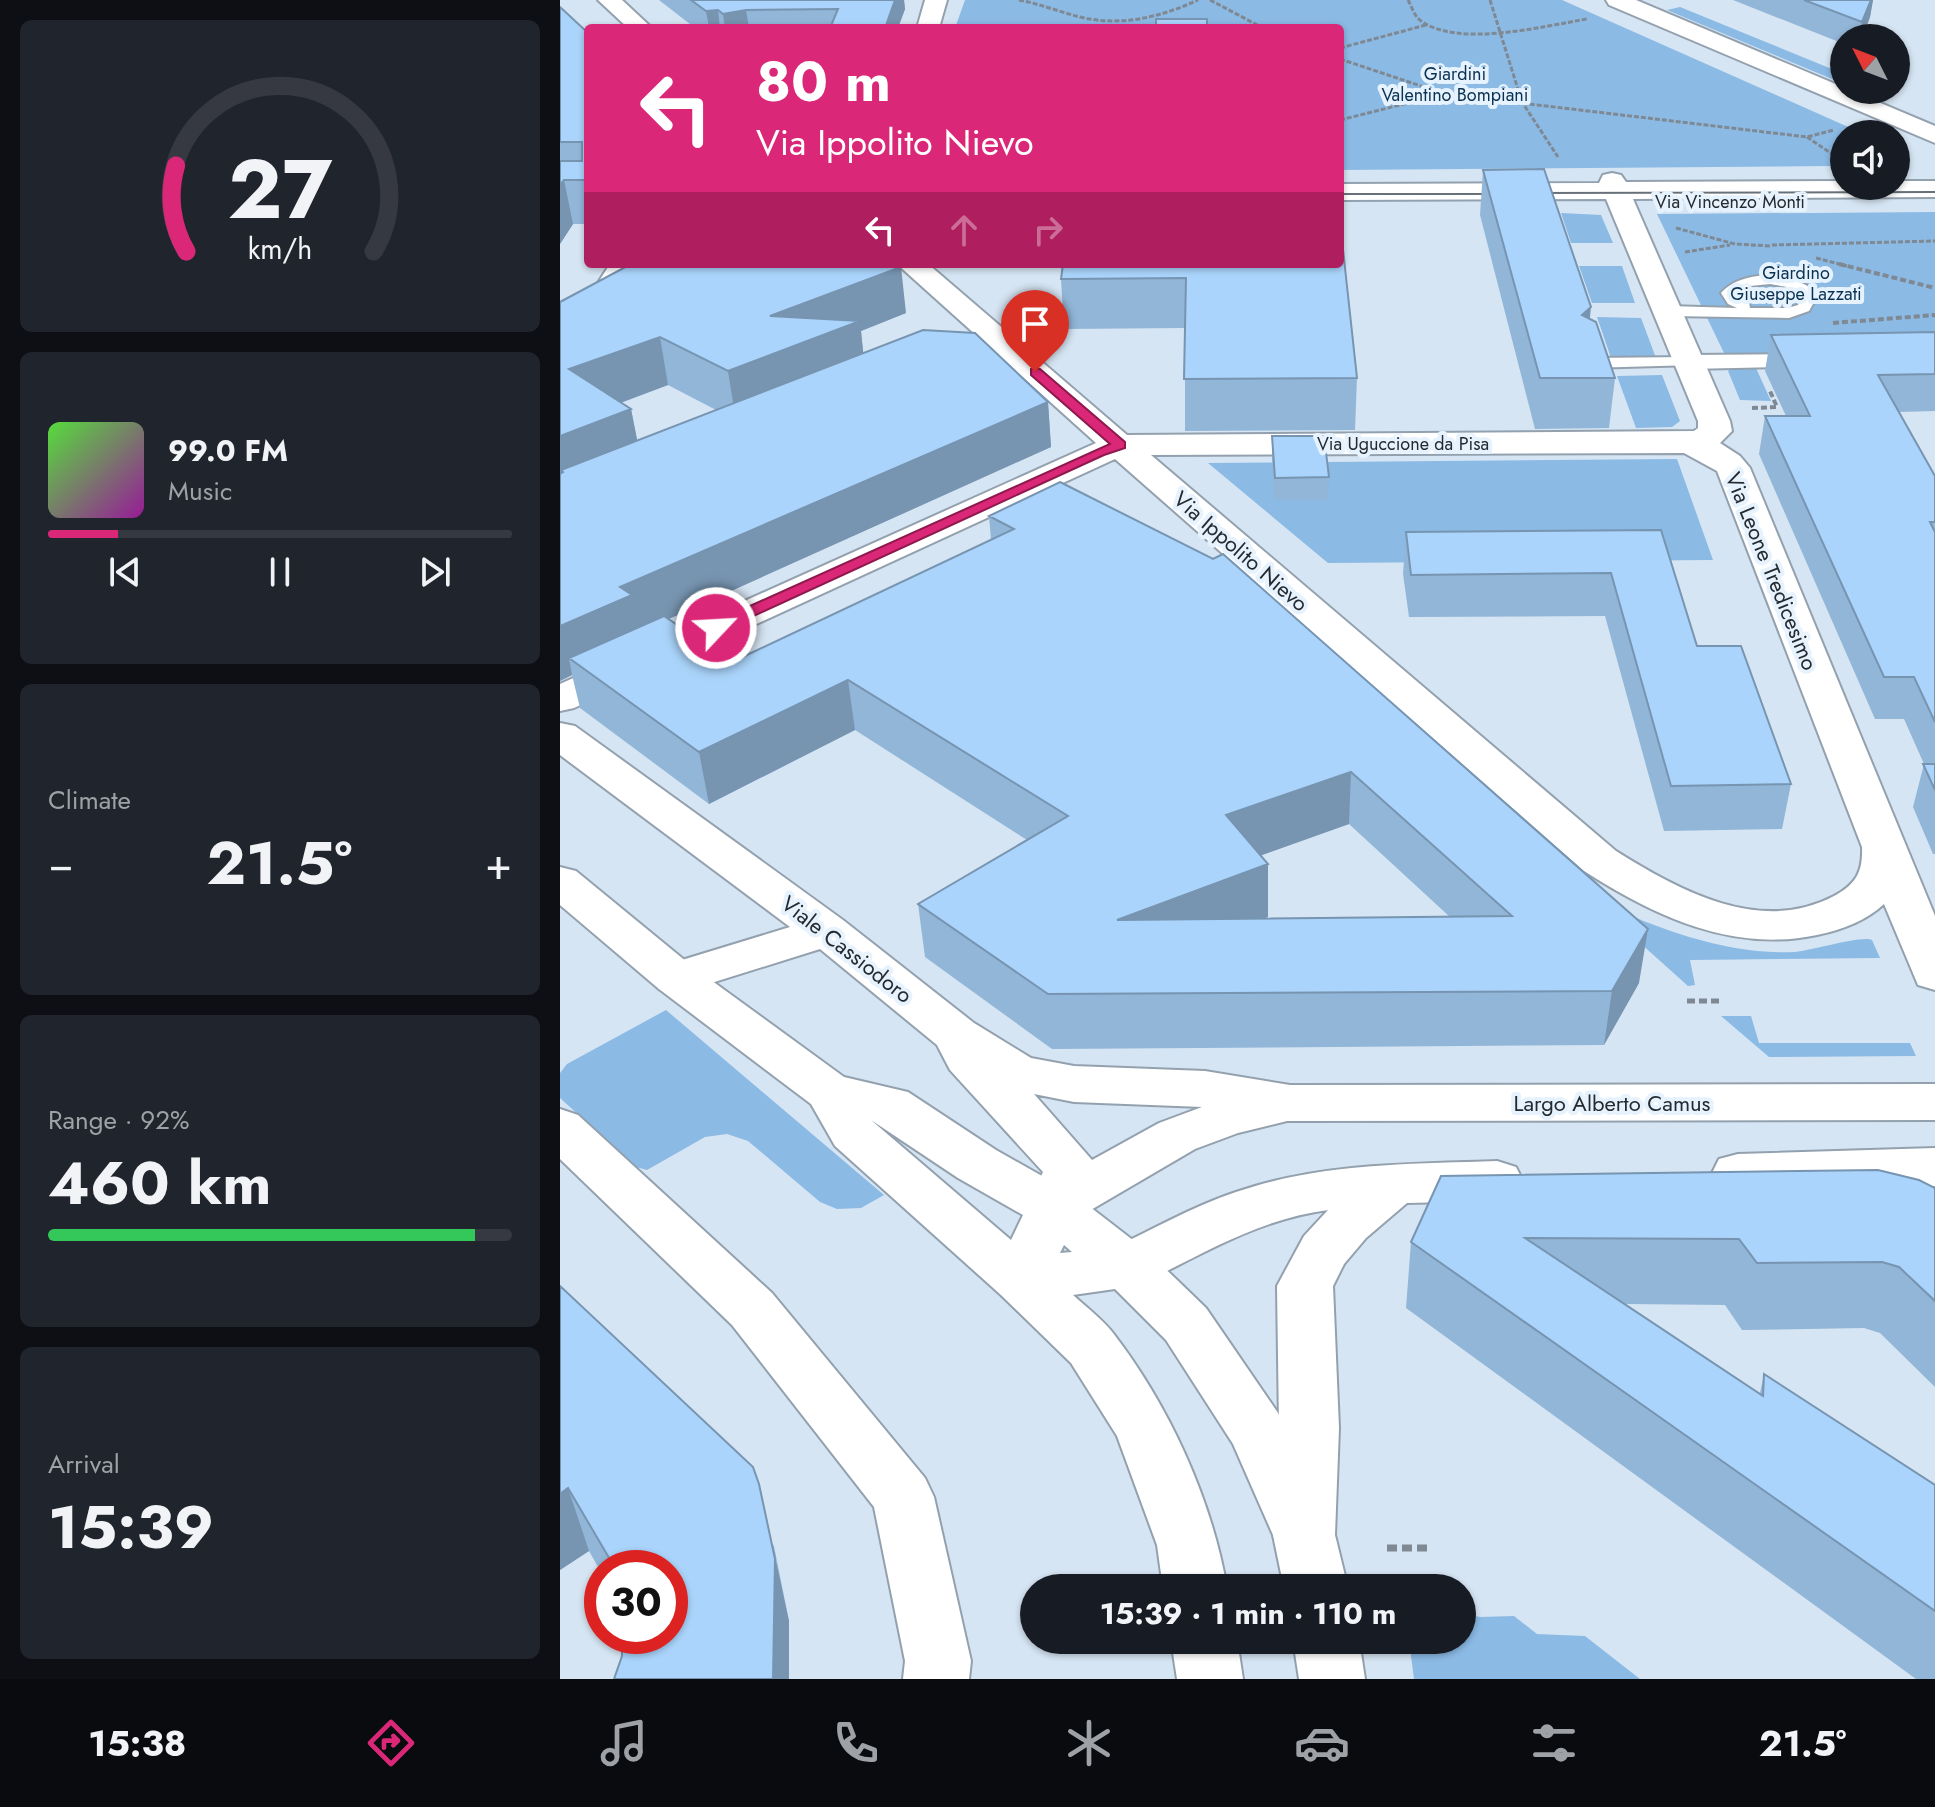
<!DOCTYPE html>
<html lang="en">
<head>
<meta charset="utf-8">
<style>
	body { margin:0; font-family:Jost,sans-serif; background:#20242c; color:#f1f3f6; height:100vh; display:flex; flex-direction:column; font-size:30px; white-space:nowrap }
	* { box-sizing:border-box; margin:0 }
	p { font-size:26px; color:#9ea1a6 }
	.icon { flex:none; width:44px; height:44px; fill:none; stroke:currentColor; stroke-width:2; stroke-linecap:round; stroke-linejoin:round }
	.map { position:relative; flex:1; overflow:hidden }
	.panel { display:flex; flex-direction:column; gap:20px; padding:20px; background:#0d0f14; width:560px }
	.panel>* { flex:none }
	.guide { position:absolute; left:24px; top:24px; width:760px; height:244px; border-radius:8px; box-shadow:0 2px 6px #0004; background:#db2777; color:#fff; overflow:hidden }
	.needle { width:52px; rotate:312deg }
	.tools { position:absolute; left:1270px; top:24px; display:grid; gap:16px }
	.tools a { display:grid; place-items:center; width:80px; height:80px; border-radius:50%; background:#171b24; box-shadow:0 2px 6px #0004; font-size:40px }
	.speed { position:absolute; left:24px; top:1550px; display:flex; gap:16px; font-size:40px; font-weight:700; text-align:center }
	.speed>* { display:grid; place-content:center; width:104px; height:104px; border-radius:50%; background:#171b24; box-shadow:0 2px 6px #0004; line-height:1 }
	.speed .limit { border:12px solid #d22; background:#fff; color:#111 }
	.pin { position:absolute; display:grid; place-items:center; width:68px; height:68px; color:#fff; margin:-82px -34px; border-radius:50% 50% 50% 0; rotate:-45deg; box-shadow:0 0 8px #0007 }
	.pin .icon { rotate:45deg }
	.me { position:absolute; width:88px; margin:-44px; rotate:65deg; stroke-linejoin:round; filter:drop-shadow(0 0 6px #0008) }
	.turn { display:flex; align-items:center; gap:28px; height:168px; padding:0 40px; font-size:36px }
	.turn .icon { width:104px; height:104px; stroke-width:2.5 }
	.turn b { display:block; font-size:56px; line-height:68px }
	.lanes { display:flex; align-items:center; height:76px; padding:0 40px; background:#0003; justify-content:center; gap:40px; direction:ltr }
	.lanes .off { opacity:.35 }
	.big { font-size:60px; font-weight:700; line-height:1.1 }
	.panel .tile { flex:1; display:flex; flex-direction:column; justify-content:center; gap:12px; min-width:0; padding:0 28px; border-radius:12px; background:#20242c }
	.panel .dial { align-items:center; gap:0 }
	.dial svg { height:208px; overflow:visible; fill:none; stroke:#363941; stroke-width:7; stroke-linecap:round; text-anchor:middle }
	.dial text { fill:#f1f3f6; stroke:none }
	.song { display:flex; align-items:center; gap:24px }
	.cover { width:96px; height:96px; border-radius:12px; background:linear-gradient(135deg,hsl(110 70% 55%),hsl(300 70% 35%)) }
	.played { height:8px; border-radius:4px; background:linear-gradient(90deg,#db2777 15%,#363941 15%) }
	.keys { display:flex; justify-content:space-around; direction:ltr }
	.heat { display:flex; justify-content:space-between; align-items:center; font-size:44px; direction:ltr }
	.charge { height:12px; border-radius:6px; background:linear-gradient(90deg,#34c759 92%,#363941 0) }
	.trip { position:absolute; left:460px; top:1574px; width:456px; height:80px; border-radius:40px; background:#171b24; box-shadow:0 2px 6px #0004; font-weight:700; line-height:80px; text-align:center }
	.tabs { display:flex; height:128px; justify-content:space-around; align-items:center; background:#090b0e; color:#9ea1a6 }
	.tabs .icon { width:56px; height:56px }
	.tabs .active { color:#db2777 }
	.tabs b { font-size:36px; color:#f1f3f6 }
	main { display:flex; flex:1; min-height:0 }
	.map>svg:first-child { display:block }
	.green { fill:#8bbae5 }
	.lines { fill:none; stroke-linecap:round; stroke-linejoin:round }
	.service-casing { stroke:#93a1ae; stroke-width:4 }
	.pedestrian-casing { stroke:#93a1ae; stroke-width:4 }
	.minor-casing { stroke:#93a1ae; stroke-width:4 }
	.secondary-casing { stroke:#93a1ae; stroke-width:4 }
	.path-far3 { stroke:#7f8993; stroke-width:3; stroke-dasharray:5 2; stroke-linecap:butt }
	.path-far2 { stroke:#7f8993; stroke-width:4; stroke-dasharray:6 3; stroke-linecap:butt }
	.path-far1 { stroke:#7f8993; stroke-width:5; stroke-dasharray:8 4; stroke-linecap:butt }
	.path { stroke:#7f8993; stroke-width:7; stroke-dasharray:10 5; stroke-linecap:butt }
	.service { fill:#fff; fill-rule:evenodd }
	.pedestrian { fill:#fff; fill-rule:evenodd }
	.minor { fill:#fff; fill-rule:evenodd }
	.secondary { fill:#fff; fill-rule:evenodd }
	.tram { stroke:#68717a; stroke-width:2 }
	.wall { fill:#92b6d8; fill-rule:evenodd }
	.shaded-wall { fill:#7794b0 }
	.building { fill:#aad4fb; stroke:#7794b0; stroke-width:2; fill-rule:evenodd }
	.route { fill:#db2777; stroke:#8e194d; stroke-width:2 }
	.labels { text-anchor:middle; stroke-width:8; stroke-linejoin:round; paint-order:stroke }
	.far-park-label { font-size:18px; fill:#093150; stroke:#e6f2fd }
	.far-street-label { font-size:18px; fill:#242a2f; stroke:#e6f2fd }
	.street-label { font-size:22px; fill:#242a2f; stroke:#e6f2fd }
</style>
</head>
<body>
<main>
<section class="panel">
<div class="tile dial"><svg viewBox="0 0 100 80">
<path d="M14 69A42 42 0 1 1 86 69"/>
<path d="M14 69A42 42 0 0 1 10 36" stroke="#db2777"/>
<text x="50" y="56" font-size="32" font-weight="700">27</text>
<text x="50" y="72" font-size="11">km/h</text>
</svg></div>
<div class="tile">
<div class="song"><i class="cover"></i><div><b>99.0 FM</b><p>Music</p></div></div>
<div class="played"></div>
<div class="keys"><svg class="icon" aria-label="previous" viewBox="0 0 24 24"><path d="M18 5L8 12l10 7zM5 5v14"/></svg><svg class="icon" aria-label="pause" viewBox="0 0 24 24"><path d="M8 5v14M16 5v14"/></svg><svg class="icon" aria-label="next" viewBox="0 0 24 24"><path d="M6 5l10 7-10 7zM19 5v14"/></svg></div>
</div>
<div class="tile"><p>Climate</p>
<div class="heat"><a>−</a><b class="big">21.5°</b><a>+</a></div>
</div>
<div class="tile"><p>Range · 92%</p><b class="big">460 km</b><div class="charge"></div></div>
<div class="tile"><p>Arrival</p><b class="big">15:39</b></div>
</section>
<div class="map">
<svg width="1375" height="1679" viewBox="0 0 1375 1679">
	<rect width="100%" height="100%" fill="#d6e5f3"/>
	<path class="green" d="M 405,0 L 1002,0 L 1304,134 L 1284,134 L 1284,164 L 1273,166 L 780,170 L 780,28 L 395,28 Z
		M 1120,7 L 1284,74 L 1284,84 L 1107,10 Z
		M 1375,212 L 1375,352 L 1165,355 L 1097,214 Z
		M 1001,213 L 1041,215 L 1053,243 L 1011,243 Z
		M 1019,266 L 1062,266 L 1075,303 L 1032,303 Z
		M 1037,317 L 1081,318 L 1096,358 L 1051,358 Z
		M 1172,368 L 1196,368 L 1211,401 L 1180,400 L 1168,371 Z
		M 1102,375 L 1120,421 L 1112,427 L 1076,428 L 1057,376 Z
		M 1117,459 L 1153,560 L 768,563 L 648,463 Z
		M 1043,904 C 1103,930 1167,955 1234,952 C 1251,951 1302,935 1312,940 L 1320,958 L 1130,960 L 1135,985 L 1128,986 L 1040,907 Z
		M 106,1010 L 324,1195 L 301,1208 L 277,1209 L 260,1202 L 188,1141 L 167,1134 L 145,1137 L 87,1170 L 76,1167 L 0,1098 L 0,1073 L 7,1064 Z
		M 1161,1016 L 1191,1016 L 1199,1043 L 1350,1043 L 1356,1056 L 1209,1057 Z
		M 902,1613 L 920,1617 L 954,1616 L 977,1634 L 1025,1636 L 1080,1679 L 854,1679 L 849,1640 L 902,1640 Z"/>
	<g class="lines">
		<g class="service-casing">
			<path id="service" d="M 50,264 L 64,264 L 39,304 L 0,326 L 0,315 L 28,298 Z
				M 1210,275 C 1228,278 1246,281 1258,295 L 1249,311 L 1229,318 L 1108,316 L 1100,311 L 1108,306 L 1177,308 L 1168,304 L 1161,293 C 1174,279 1191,276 1210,275 ZM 1210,284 L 1227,287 L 1243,296 L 1238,305 L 1228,308 L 1190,308 L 1189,302 L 1176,294 L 1190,286 Z
				M 1129,357 L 1137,362 L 1135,365 L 1028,368 L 1020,363 L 1028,358 Z"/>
		</g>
		<g class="pedestrian-casing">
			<path id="pedestrian" d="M 1253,354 L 1262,356 L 1265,361 L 1262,366 L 1129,369 L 1120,367 L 1117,362 L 1120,357 L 1129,355 Z"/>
		</g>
		<g class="minor-casing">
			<path id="minor" d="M 38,0 L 62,0 L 92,28 L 68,28 Z
				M 365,0 L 387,0 L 379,28 L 357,28 Z
				M 1046,0 L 1076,0 L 1375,126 L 1375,143 L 1049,5 Z
				M 1052,173 L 1061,175 L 1066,182 L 1284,181 L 1284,186 L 1336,186 L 1336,181 L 1375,181 L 1375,197 L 1073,199 L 1170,421 L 1172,431 L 1160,443 L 1180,456 L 1190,468 L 1375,916 L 1375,990 L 1358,985 L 1324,904 C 1306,921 1281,930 1257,935 C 1173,953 1094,916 1024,871 L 555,459 L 14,708 L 0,711 L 0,684 L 536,443 L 337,264 L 368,264 L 567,435 L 1134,431 L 1138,428 L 1138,421 L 1046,199 L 780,200 L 780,184 L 1039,183 L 1043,175 ZM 1124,453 L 1157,471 L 1302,847 C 1303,872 1296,884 1274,896 C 1200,935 1120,891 1056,851 L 591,455 Z
				M 0,723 L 15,726 L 283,920 L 414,1023 L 471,1058 L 514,1066 L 645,1071 L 730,1085 L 1375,1084 L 1375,1120 L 727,1121 L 678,1133 L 635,1149 L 512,1221 L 493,1227 L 474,1221 L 466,1207 L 483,1172 L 390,1070 L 377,1045 L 260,949 L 116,994 L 99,989 L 92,978 L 99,967 L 230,927 L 0,755 ZM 474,1094 L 514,1102 L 642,1107 L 599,1123 L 532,1160 Z
				M 0,1109 L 18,1115 L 212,1293 L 365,1478 L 374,1497 L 411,1661 L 409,1679 L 343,1679 L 345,1661 L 314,1507 L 172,1325 L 0,1159 Z
				M 1375,1148 L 1375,1186 L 1178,1192 L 1159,1187 L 1152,1173 L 1159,1159 L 1178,1154 Z
				M 937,1161 L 956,1167 L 963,1181 L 956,1195 L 937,1201 L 847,1203 L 806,1238 L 784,1264 L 773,1286 L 779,1428 L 775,1535 L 766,1554 L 744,1562 L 722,1554 L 713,1535 L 719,1428 L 717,1286 L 744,1236 L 768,1210 C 700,1219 646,1252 587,1281 L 567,1287 L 547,1281 L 539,1266 L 547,1251 C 590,1231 631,1207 676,1192 C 760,1163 849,1164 937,1161 Z"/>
		</g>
		<g class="secondary-casing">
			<path id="secondary" d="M 0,867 L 16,871 L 133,967 L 284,1077 L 348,1092 L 436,1150 L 512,1193 L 587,1251 L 646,1308 L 718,1413 L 775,1535 L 788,1588 L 724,1588 L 713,1535 L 673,1444 L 606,1340 L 555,1289 L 513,1295 C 526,1307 542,1319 553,1333 C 609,1406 651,1497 667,1588 L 603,1588 L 597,1545 L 557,1436 L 511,1363 L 441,1295 L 275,1146 L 251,1104 L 99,989 L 0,905 ZM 311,1120 L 398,1178 L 463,1215 L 451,1240 ZM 504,1245 L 512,1252 L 500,1253 Z
				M 611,1640 L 677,1640 L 683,1679 L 617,1679 Z
				M 733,1640 L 799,1640 L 805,1679 L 739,1679 Z"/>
		</g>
		<path class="path-far3" d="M 459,0 C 480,4 500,12 520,17 C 561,27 601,17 638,0
			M 650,0 L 703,28
			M 848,0 C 852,7 854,16 861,21 C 899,48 984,26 1027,19
			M 930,0 L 962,102 L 998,157
			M 780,48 L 866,25
			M 780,59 L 885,94 L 1247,137 L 1274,130
			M 780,120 L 884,94
			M 1247,137 L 1272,154
			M 1116,228 L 1175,244 L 1211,246
			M 1212,245 L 1375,241
			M 1125,252 L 1170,245
			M 1256,258 L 1287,266"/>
		<path class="path-far2" d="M 1279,264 L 1375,288
			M 1273,323 L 1375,315
			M 1192,408 L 1217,407 L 1210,391"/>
		<path class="path-far1" d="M 1127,1001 L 1160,1001"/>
		<path class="path" d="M 827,1548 L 869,1548"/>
		<use href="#service" class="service"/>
		<use href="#pedestrian" class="pedestrian"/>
		<use href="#minor" class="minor"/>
		<use href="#secondary" class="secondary"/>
		<path class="tram" d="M 972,193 L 1375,192
			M 780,194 L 944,194"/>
	</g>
	<path class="wall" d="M 99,0 L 344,0 L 345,9 L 338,28 L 135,28 Z
		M 1173,0 L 1313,0 L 1310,17 L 1302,38 L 1284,38 L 1284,44 Z
		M 0,7 L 28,33 L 28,224 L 13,224 L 0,244 Z
		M 923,170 L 1030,319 L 1055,378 L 1049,428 L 975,429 L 920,215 Z
		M 780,264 L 797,378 L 795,430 L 625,431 L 625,328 L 504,329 L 501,279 Z
		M 0,302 L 346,313 L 301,331 L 303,353 L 488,402 L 491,447 L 108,619 L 172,662 L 431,540 L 429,516 L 500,482 L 1079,983 L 1044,1045 L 492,1049 L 365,957 L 358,904 L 467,840 L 295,730 L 149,804 L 20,708 L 12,675 L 0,681 ZM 108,385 L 156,410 L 77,441 L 71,409 L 61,403 ZM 789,824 L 890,917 L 703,919 L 708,917 L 701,855 Z
		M 1375,332 L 1375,411 L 1339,412 L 1375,476 L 1375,854 L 1373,854 L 1353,807 L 1364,764 L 1344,719 L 1315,719 L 1199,454 L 1205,416 L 1226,416 L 1205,371 L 1211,335 Z
		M 712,436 L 769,477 L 768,500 L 714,500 L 712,458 Z
		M 1101,530 L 1137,646 L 1231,784 L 1222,829 L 1104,831 L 1045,616 L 849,617 L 843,574 L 846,532 Z
		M 1375,1188 L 1375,1387 L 1320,1333 L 1304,1328 L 1182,1330 L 1165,1305 L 1066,1304 L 1200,1393 L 1204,1374 L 1375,1485 L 1375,1679 L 1356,1679 L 846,1308 L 851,1242 Z
		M 0,1286 L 214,1546 L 229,1621 L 229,1679 L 54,1679 L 110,1568 L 42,1568 L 42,1574 L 29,1551 L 0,1570 Z"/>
	<path class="shaded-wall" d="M 335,0 L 344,0 L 345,9 L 338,28 L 325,28 Z
		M 1311,0 L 1313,0 L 1310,17 L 1302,38 L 1299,38 L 1302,22 Z
		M 158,10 L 160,28 L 149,28 L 146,11 Z
		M 186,10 L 189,28 L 165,28 L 163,14 Z
		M 4,180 L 13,224 L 0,244 L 0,185 Z
		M 341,267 L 346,313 L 301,331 L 305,369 L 176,421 L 168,371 L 210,316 Z
		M 1031,307 L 1026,356 L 1022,315 Z
		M 100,337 L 108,385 L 19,418 L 9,369 Z
		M 488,402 L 491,447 L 80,632 L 9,658 L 12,675 L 0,681 L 0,626 L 60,587 Z
		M 71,409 L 81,459 L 3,472 L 1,470 L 5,490 L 0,492 L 0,436 Z
		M 288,680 L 295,730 L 149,804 L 139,752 Z
		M 791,772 L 789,824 L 666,868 L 666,815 Z
		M 708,864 L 708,917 L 560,974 L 557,920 Z
		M 1088,929 L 1079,983 L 1044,1045 L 1052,991 Z
		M 199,1484 L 229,1621 L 229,1679 L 213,1679 Z
		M 8,1488 L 29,1551 L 0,1570 L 0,1494 Z"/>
	<path class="building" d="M 131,0 L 335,0 L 325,28 L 270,28 L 278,9 L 186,10 L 163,14 L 158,10 L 146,11 Z
		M 1244,0 L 1311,0 L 1302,22 Z
		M 0,7 L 28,33 L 28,180 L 4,180 L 0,185 L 0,161 L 22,161 L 22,142 L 0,142 Z
		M 596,19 L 647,19 L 647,28 L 596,28 Z
		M 984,169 L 1031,307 L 1022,315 L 1036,322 L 1055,378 L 980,378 L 923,170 Z
		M 780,222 L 797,378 L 624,379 L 626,278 L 501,279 L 503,264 L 780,264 Z
		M 71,264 L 338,264 L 341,267 L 210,316 L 300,321 L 168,371 L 100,337 L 9,369 L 71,409 L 0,436 L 0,302 Z
		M 363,330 L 415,333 L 488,402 L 60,587 L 72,595 L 0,626 L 0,474 L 3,472 L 1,470 Z
		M 1375,332 L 1375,374 L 1318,375 L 1375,476 L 1375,522 L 1370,522 L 1375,532 L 1375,722 L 1354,677 L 1324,677 L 1205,416 L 1250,416 L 1211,335 Z
		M 712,436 L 764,436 L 769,477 L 715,478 Z
		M 500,482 L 653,559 L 663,554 L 1088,929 L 1052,991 L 488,994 L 358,904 L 508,816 L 288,680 L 139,752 L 9,658 L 104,616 L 172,662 L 454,529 L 429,516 ZM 791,772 L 952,916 L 557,920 L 708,864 L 666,815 Z
		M 1101,530 L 1137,646 L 1181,646 L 1231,784 L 1111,786 L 1051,573 L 851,575 L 846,532 Z
		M 1363,764 L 1375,764 L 1375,790 Z
		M 1318,1170 L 1359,1180 L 1375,1188 L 1375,1301 L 1339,1267 L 1322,1262 L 1197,1263 L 1179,1239 L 965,1238 L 1203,1396 L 1204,1374 L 1375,1485 L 1375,1611 L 851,1242 L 881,1176 Z
		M 0,1286 L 193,1467 L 199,1484 L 215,1559 L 213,1679 L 54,1679 L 62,1656 L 62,1636 L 110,1636 L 110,1568 L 55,1568 L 8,1488 L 0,1494 Z"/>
	<path class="route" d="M 471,369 L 480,369 L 565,442 L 565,448 L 544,455 L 161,631 L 150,631 L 150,624 L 550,444 L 471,375 Z"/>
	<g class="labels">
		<g class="far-park-label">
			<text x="895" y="80">Giardini<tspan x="895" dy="21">Valentino Bompiani</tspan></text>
			<text x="1236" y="279">Giardino<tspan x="1236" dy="21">Giuseppe Lazzati</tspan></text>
		</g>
		<g class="far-street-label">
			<text x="1170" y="208">Via Vincenzo Monti</text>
			<text x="843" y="450">Via Uguccione da Pisa</text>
		</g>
		<g class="street-label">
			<text transform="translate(681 551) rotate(41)" y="8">Via Ippolito Nievo</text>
			<text transform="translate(1212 571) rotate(68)" y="8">Via Leone Tredicesimo</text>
			<text transform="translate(287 949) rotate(38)" y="8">Viale Cassiodoro</text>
			<text x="1052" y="1111">Largo Alberto Camus</text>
		</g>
	</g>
</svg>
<div class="tools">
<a><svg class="needle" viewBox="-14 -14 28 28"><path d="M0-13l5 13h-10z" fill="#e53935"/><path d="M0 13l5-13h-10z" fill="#9ea1a6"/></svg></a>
<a><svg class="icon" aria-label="sound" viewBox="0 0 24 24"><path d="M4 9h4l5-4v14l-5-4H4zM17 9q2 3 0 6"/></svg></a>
</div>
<div class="speed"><div class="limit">30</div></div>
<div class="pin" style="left:475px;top:372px;background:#d93025"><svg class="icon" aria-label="arrive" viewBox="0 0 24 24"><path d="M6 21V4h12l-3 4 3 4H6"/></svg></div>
<svg class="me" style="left:156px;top:628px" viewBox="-20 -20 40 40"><circle r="17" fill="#db2777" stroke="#fff" stroke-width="3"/><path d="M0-11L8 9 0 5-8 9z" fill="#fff"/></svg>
<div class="trip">15:39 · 1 min · 110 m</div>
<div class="guide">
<div class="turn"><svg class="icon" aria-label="left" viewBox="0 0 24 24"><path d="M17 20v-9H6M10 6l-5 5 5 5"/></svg><div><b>80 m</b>Via Ippolito Nievo</div></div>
<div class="lanes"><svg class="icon" aria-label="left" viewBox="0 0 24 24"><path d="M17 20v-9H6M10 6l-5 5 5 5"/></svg><svg class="icon off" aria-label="ahead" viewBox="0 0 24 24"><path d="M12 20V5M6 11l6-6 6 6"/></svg><svg class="icon off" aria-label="right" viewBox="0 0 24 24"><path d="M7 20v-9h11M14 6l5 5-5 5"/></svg></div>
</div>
</div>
</main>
<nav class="tabs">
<b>15:38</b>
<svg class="icon active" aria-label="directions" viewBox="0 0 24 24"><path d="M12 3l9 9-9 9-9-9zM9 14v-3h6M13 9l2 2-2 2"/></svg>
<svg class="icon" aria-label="music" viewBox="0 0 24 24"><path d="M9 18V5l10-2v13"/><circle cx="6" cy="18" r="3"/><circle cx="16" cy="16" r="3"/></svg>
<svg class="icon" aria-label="phone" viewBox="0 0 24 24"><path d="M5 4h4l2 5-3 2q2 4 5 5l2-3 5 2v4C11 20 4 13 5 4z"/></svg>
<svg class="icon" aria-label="climate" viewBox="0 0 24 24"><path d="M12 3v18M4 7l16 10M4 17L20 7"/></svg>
<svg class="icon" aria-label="car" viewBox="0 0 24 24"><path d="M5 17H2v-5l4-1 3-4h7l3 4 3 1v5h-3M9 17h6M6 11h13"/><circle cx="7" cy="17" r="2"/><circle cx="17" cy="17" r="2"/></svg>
<svg class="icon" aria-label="filters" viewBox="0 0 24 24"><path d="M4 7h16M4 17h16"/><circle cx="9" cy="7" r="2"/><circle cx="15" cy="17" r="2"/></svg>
<b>21.5°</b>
</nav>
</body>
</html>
